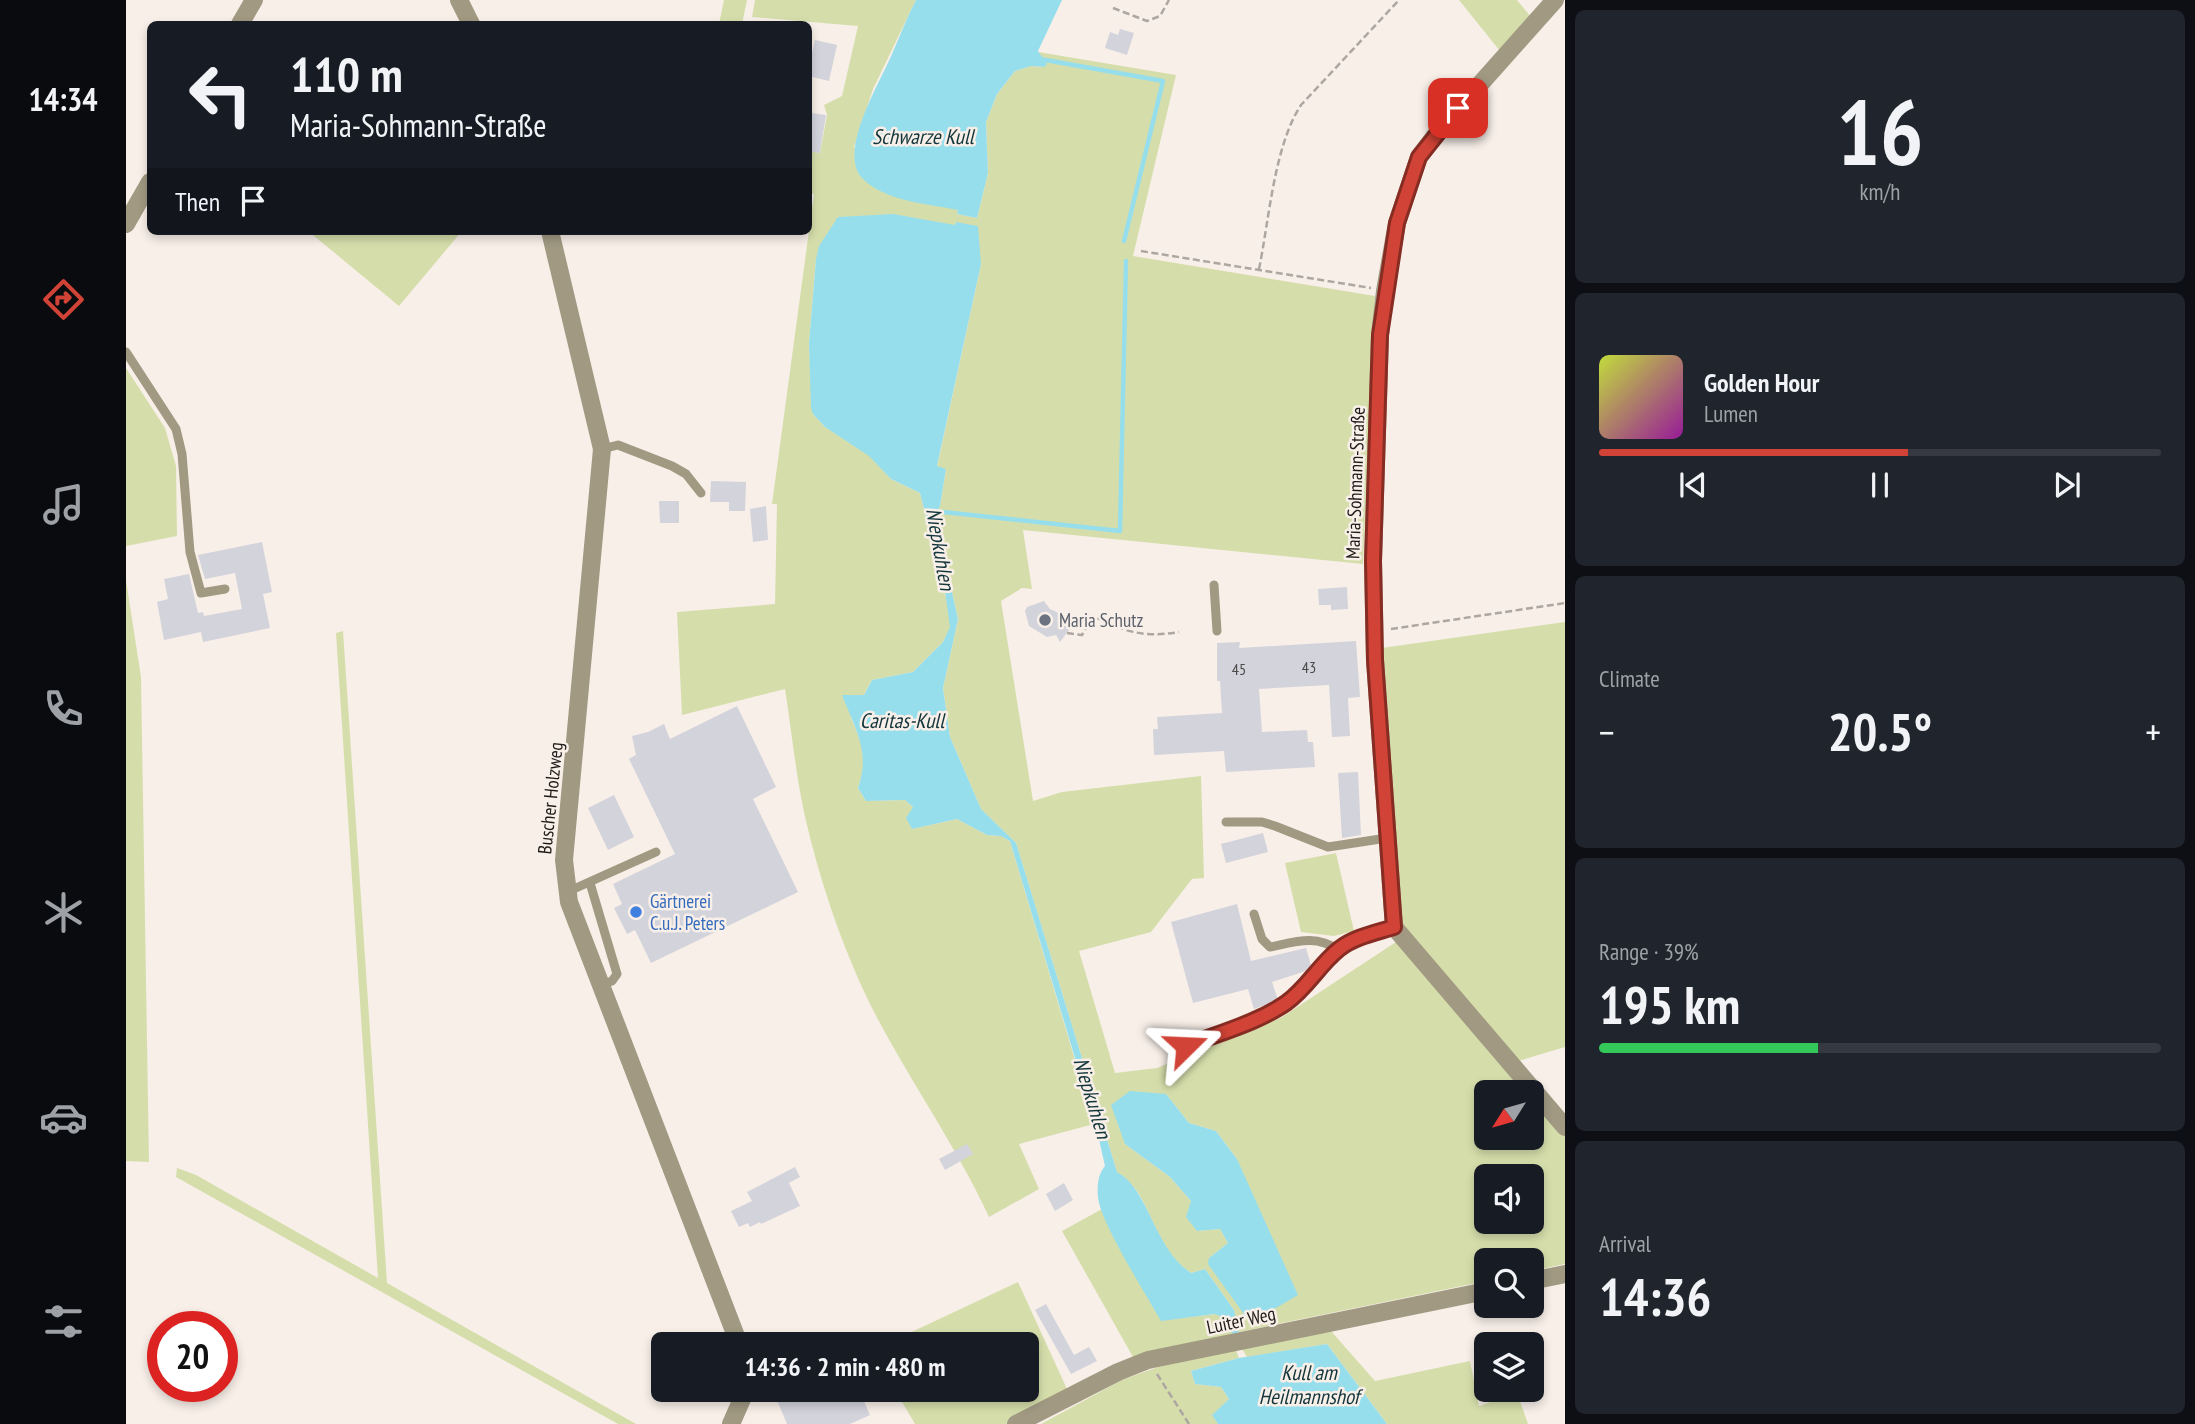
<!DOCTYPE html>
<html lang="en">
<head>
<meta charset="utf-8">
<style>
	body { margin:0; font-family:"PT Sans Narrow",sans-serif; background:#20242c; color:#f1f3f6; height:100vh; display:flex; flex-direction:column; font-size:26px; white-space:nowrap }
	* { box-sizing:border-box; margin:0 }
	p { font-size:23px; color:#9ea1a6 }
	.icon { flex:none; width:38px; height:38px; fill:none; stroke:currentColor; stroke-width:2; stroke-linecap:round; stroke-linejoin:round }
	.map { position:relative; flex:1; overflow:hidden }
	.panel { display:flex; flex-direction:column; gap:10px; padding:10px; background:#0d0f14; width:630px }
	.panel>* { flex:none }
	.banner { position:absolute; left:21px; top:21px; width:665px; height:214px; border-radius:10px; box-shadow:0 4px 10px #0003; background:#171b24; color:#f1f3f6; overflow:hidden }
	.needle { width:46px; rotate:233deg }
	.buttons { position:absolute; left:1348px; top:1080px; display:grid; gap:14px }
	.buttons a { display:grid; place-items:center; width:70px; height:70px; border-radius:10px; background:#171b24; box-shadow:0 4px 10px #0003; font-size:35px }
	.speed { position:absolute; left:21px; top:1311px; display:flex; gap:14px; font-size:35px; font-weight:700; text-align:center }
	.speed>* { display:grid; place-content:center; width:91px; height:91px; border-radius:50%; background:#171b24; box-shadow:0 4px 10px #0003; line-height:1 }
	.speed .limit { border:10px solid #d22; background:#fff; color:#111 }
	.pin { position:absolute; display:grid; place-items:center; width:60px; height:60px; color:#fff; margin:-30px; border-radius:14px; box-shadow:0 4px 10px #0006 }
	.me { position:absolute; width:77px; margin:-38px; rotate:69deg; stroke-linejoin:round; filter:drop-shadow(0 0 5px #0008) }
	.turn { display:flex; align-items:center; gap:24px; height:147px; padding:0 28px; font-size:32px }
	.turn .icon { width:91px; height:91px; stroke-width:2.5 }
	.turn b { display:block; font-size:49px; line-height:60px }
	.then { display:flex; align-items:center; height:66px; padding:0 28px; background:#0003; gap:14px; font-size:26px }
	.big { font-size:52px; font-weight:700; line-height:1.1 }
	.panel .widget { flex:1; display:flex; flex-direction:column; justify-content:center; gap:10px; min-width:0; padding:0 24px; border-radius:10px; background:#20242c }
	.panel .dial { align-items:center; gap:0 }
	.dial b { font-size:91px; line-height:1 }
	.song { display:flex; align-items:center; gap:21px }
	.cover { width:84px; height:84px; border-radius:10px; background:linear-gradient(135deg,hsl(70 70% 55%),hsl(300 70% 35%)) }
	.played { height:7px; border-radius:4px; background:linear-gradient(90deg,#d04336 55%,#363941 55%) }
	.keys { display:flex; justify-content:space-around; direction:ltr }
	.heat { display:flex; justify-content:space-between; align-items:center; font-size:38px; direction:ltr }
	.charge { height:10px; border-radius:5px; background:linear-gradient(90deg,#34c759 39%,#363941 0) }
	.trip { position:absolute; left:525px; top:1332px; width:388px; height:70px; border-radius:10px; background:#171b24; box-shadow:0 4px 10px #0003; font-weight:700; line-height:70px; text-align:center }
	main { display:flex; flex:1; min-height:0 }
	.dock { display:flex; flex-direction:column; width:126px; justify-content:space-around; align-items:center; background:#090b0e; color:#9ea1a6 }
	.dock .icon { width:49px; height:49px }
	.dock .active { color:#d04336 }
	.dock b { font-size:32px; color:#f1f3f6 }
	.map>svg:first-child { display:block }
	.green { fill:#d5deab; fill-rule:evenodd }
	.water { fill:#96deec }
	.lines { fill:none; stroke-linecap:round; stroke-linejoin:round }
	.stream { stroke:#96deec; stroke-width:4.5 }
	.building { fill:#d3d3dc }
	.path { stroke:#ada6a1; stroke-width:2.5; stroke-dasharray:7 3.5; stroke-linecap:butt }
	.service { stroke:#a19982; stroke-width:9 }
	.minor { stroke:#a19982; stroke-width:18 }
	.route-casing { stroke:#872c23; stroke-width:18 }
	.route { stroke:#d04336; stroke-width:12 }
	.worship-dot { fill:#6b7280; stroke:#f8efe8; stroke-width:2.5 }
	.shop-dot { fill:#3f7fe0; stroke:#f8efe8; stroke-width:2.5 }
	.labels { text-anchor:middle; stroke-width:5; stroke-linejoin:round; paint-order:stroke }
	.number-label { font-size:16px; fill:#4a4848 }
	.street-label { font-size:19px; fill:#1d1a17; stroke:#f8efe8 }
	.worship-label { font-size:19px; fill:#5b616d; stroke:#f8efe8; text-anchor:start }
	.shop-label { font-size:19px; fill:#366cbe; stroke:#f8efe8; text-anchor:start }
	.water-label { font-size:21px; font-style:italic; fill:#13363d; stroke:#f8efe8 }
</style>
</head>
<body>
<main>
<nav class="dock">
<b>14:34</b>
<svg class="icon active" aria-label="directions" viewBox="0 0 24 24"><path d="M12 3l9 9-9 9-9-9zM9 14v-3h6M13 9l2 2-2 2"/></svg>
<svg class="icon" aria-label="music" viewBox="0 0 24 24"><path d="M9 18V5l10-2v13"/><circle cx="6" cy="18" r="3"/><circle cx="16" cy="16" r="3"/></svg>
<svg class="icon" aria-label="phone" viewBox="0 0 24 24"><path d="M5 4h4l2 5-3 2q2 4 5 5l2-3 5 2v4C11 20 4 13 5 4z"/></svg>
<svg class="icon" aria-label="climate" viewBox="0 0 24 24"><path d="M12 3v18M4 7l16 10M4 17L20 7"/></svg>
<svg class="icon" aria-label="car" viewBox="0 0 24 24"><path d="M5 17H2v-5l4-1 3-4h7l3 4 3 1v5h-3M9 17h6M6 11h13"/><circle cx="7" cy="17" r="2"/><circle cx="17" cy="17" r="2"/></svg>
<svg class="icon" aria-label="filters" viewBox="0 0 24 24"><path d="M4 7h16M4 17h16"/><circle cx="9" cy="7" r="2"/><circle cx="15" cy="17" r="2"/></svg>
</nav>
<div class="map">
<svg width="1439" height="1424" viewBox="0 0 1439 1424">
	<rect width="100%" height="100%" fill="#f8efe8"/>
	<path class="green" d="M 598,0 L 621,0 L 616,24 L 593,24 Z
		M 629,0 L 790,0 L 747,89 L 728,147 L 832,210 L 831,214 L 851,218 L 862,173 L 860,122 L 871,94 L 889,71 L 905,66 L 918,67 L 912,52 L 1050,75 L 1007,256 L 1249,296 L 1237,564 L 897,530 L 906,589 L 896,588 L 875,601 L 907,801 L 936,792 L 1075,776 L 1078,878 L 1066,879 L 1025,932 L 953,951 L 989,1073 L 1031,1068 L 1156,1017 L 1273,940 L 1403,1092 L 1360,1092 L 1360,1138 L 1405,1138 L 1405,1095 L 1439,1135 L 1439,1264 L 1405,1271 L 1405,1260 L 1360,1260 L 1360,1281 L 1113,1332 L 1108,1310 L 1079,1269 L 1065,1273 C 1035,1253 1029,1220 1011,1191 C 1006,1184 997,1178 991,1172 L 890,843 L 855,809 L 824,737 L 817,688 L 832,619 L 809,516 L 814,506 L 820,469 L 811,467 L 855,264 L 830,222 L 829,225 L 690,259 L 683,343 L 687,414 L 699,427 L 743,455 L 765,479 L 794,493 L 823,610 L 825,627 L 817,642 L 787,672 L 746,680 L 725,718 C 737,745 742,760 732,788 L 740,801 L 779,800 L 787,807 L 786,829 L 831,819 L 861,835 L 875,836 L 884,841 L 968,1124 L 893,1144 L 913,1189 L 863,1217 C 828,1141 778,1073 741,998 C 715,943 694,881 680,821 C 670,778 666,733 659,689 L 556,715 L 551,612 L 649,604 L 651,504 L 646,504 L 688,194 L 683,193 L 683,151 L 694,153 L 701,115 L 698,105 L 716,96 L 732,26 L 626,17 ZM 1040,1094 L 1063,1123 L 1090,1131 L 1111,1159 L 1120,1317 L 1083,1258 L 1102,1243 L 1094,1229 L 1071,1231 L 1065,1201 L 1044,1177 L 999,1144 ZM 1360,1176 L 1405,1176 L 1405,1222 L 1360,1222 Z
		M 1333,0 L 1391,0 L 1405,17 L 1374,51 Z
		M 182,231 L 336,231 L 273,306 Z
		M 0,368 L 39,428 L 50,466 L 51,536 L 0,546 Z
		M 0,580 L 15,677 L 23,1162 L 0,1161 Z
		M 1439,622 L 1439,1047 L 1389,1062 L 1270,924 L 1256,648 Z
		M 217,631 L 261,1283 L 510,1424 L 492,1424 L 50,1177 L 51,1168 L 70,1175 L 252,1278 L 210,633 Z
		M 1210,853 L 1228,931 L 1208,936 L 1175,932 L 1159,863 Z
		M 976,1209 L 1035,1320 L 1090,1314 L 1100,1319 L 1106,1334 L 1007,1357 L 936,1231 Z
		M 892,1282 L 941,1389 L 880,1424 L 789,1424 L 769,1390 L 901,1390 L 901,1344 L 760,1344 Z
		M 1205,1331 L 1249,1381 L 1344,1361 L 1353,1406 L 1391,1393 L 1402,1424 L 1261,1424 L 1201,1344 L 1121,1357 L 1116,1349 Z
		M 1110,1350 L 1113,1358 L 1065,1371 L 1069,1384 L 1095,1387 L 1103,1399 L 1087,1415 L 1092,1424 L 915,1424 L 996,1380 L 1032,1367 Z"/>
	<path class="water" d="M 790,0 L 936,0 L 912,51 L 921,64 L 918,67 L 905,66 L 889,71 L 871,94 L 860,122 L 862,173 L 851,218 L 831,214 L 832,210 C 802,204 758,201 736,178 C 711,151 755,81 766,54 C 774,36 781,17 790,0 Z
		M 767,214 L 829,225 L 830,222 L 852,226 L 855,264 L 811,466 L 820,469 L 814,506 L 809,516 L 832,619 L 817,688 L 824,737 L 855,809 L 890,843 L 991,1172 C 1024,1190 1027,1248 1065,1273 L 1079,1269 L 1108,1310 L 1113,1332 L 1106,1334 L 1100,1319 L 1089,1314 L 1035,1321 C 1021,1296 974,1222 972,1197 C 971,1186 972,1174 979,1166 L 972,1135 L 884,841 L 875,836 L 861,835 L 831,819 L 786,829 L 780,818 L 787,807 L 779,800 L 740,801 L 732,788 C 745,752 729,729 716,695 L 738,695 L 746,680 L 787,672 L 817,642 L 824,627 L 819,591 L 794,493 L 765,479 L 743,456 L 699,427 L 687,414 L 685,408 L 683,343 L 690,259 L 693,246 L 712,217 Z
		M 1004,1091 L 1040,1094 L 1063,1123 L 1090,1131 L 1111,1159 L 1172,1295 L 1150,1308 L 1120,1317 L 1082,1264 L 1083,1258 L 1102,1243 L 1094,1229 L 1071,1231 L 1060,1217 L 1065,1201 L 1044,1177 L 999,1144 L 985,1105 Z
		M 1201,1344 L 1261,1424 L 1092,1424 L 1086,1415 L 1103,1399 L 1095,1387 L 1069,1384 L 1065,1371 L 1113,1358 Z"/>
	<g class="lines">
		<path class="stream" d="M 914,59 L 1037,81 L 998,241
			M 808,511 L 994,531 L 1000,261"/>
	</g>
	<path class="building" d="M 994,29 L 1008,33 L 1001,55 L 979,48 L 984,32 L 992,35 Z
		M 689,40 L 711,45 L 703,81 L 682,76 L 682,52 L 686,53 Z
		M 686,113 L 700,115 L 694,153 L 682,151 Z
		M 585,481 L 620,482 L 619,511 L 603,511 L 603,502 L 584,502 Z
		M 533,501 L 553,501 L 553,523 L 534,523 Z
		M 640,506 L 642,540 L 627,542 L 624,509 Z
		M 136,542 L 146,592 L 137,594 L 144,628 L 77,642 L 75,632 L 38,640 L 31,602 L 42,599 L 38,579 L 63,574 L 72,613 L 77,612 L 78,616 L 116,609 L 109,573 L 79,579 L 72,555 Z
		M 1221,587 L 1222,609 L 1205,610 L 1205,605 L 1193,605 L 1192,589 Z
		M 918,601 L 924,609 L 935,614 L 937,625 L 946,626 L 934,642 L 930,635 L 921,637 L 903,626 L 899,611 L 901,607 Z
		M 1230,641 L 1234,697 L 1222,698 L 1224,736 L 1206,737 L 1203,685 L 1133,689 L 1136,732 L 1181,730 L 1182,742 L 1187,742 L 1189,767 L 1100,772 L 1098,751 L 1028,755 L 1027,729 L 1032,729 L 1031,717 L 1096,713 L 1094,681 L 1091,681 L 1091,643 L 1114,642 L 1113,648 Z
		M 611,706 L 650,787 L 627,799 L 672,892 L 525,963 L 509,930 L 501,934 L 488,908 L 496,904 L 487,884 L 549,854 L 503,759 L 510,755 L 506,736 L 522,732 L 538,724 L 544,739 Z
		M 1232,772 L 1235,835 L 1216,838 L 1212,773 Z
		M 488,795 L 508,837 L 482,850 L 462,808 Z
		M 1137,833 L 1142,852 L 1100,863 L 1095,844 Z
		M 1111,904 L 1125,961 L 1180,948 L 1186,969 L 1146,982 L 1152,1000 L 1128,1009 L 1122,989 L 1067,1003 L 1045,922 Z
		M 841,1144 L 847,1154 L 819,1170 L 813,1159 Z
		M 669,1167 L 674,1177 L 663,1183 L 674,1206 L 635,1224 L 634,1222 L 624,1227 L 622,1223 L 613,1227 L 605,1211 L 626,1201 L 621,1192 Z
		M 938,1183 L 947,1200 L 929,1211 L 920,1194 Z
		M 920,1304 L 948,1355 L 963,1347 L 971,1361 L 945,1374 L 909,1310 Z
		M 671,1390 L 676,1401 L 700,1391 L 704,1400 L 733,1390 L 744,1415 L 724,1424 L 661,1424 L 650,1398 Z"/>
	<g class="lines">
		<path class="path" d="M 987,8 L 1021,21 L 1034,16 L 1043,0
			M 1015,251 L 1245,288
			M 1133,269 C 1143,221 1148,146 1175,105 L 1273,0
			M 1265,629 L 1439,603
			M 941,633 L 956,635 L 967,616 C 1000,632 1017,638 1053,632
			M 1031,1374 L 1063,1424"/>
		<path class="service" d="M 0,352 L 50,429 L 56,454 L 64,552 L 75,593 L 99,589
			M 476,449 L 492,445 L 546,466 L 560,474 L 575,493
			M 1088,585 L 1091,631
			M 1100,822 L 1136,822 L 1149,826 L 1202,847 L 1261,838
			M 464,883 L 491,974 L 486,981 L 474,985
			M 441,892 L 530,852
			M 1128,914 L 1136,939 L 1144,947 C 1169,942 1190,934 1212,950
			M 1060,1046 L 1158,1005 L 1176,991 L 1212,950 L 1230,938 L 1268,927"/>
		<path class="minor" d="M 333,0 L 345,24
			M 1429,0 L 1315,128 L 1293,157 L 1271,223 L 1259,291 L 1254,335 L 1247,561 L 1249,660 L 1268,927 L 1439,1127
			M 114,24 L 128,0
			M 0,224 L 24,182
			M 424,231 L 476,449 L 438,860 L 443,902 L 613,1344
			M 1405,1281 L 1439,1274
			M 605,1424 L 620,1390
			M 890,1424 L 992,1372 L 1022,1360 L 1360,1291"/>
	</g>
	<g class="lines">
		<g class="route-casing">
			<path id="route" d="M 1060,1046 C 1093,1033 1131,1023 1160,1003 C 1181,988 1193,965 1213,949 C 1228,937 1249,933 1268,927 L 1249,660 L 1247,561 L 1254,335 L 1271,223 L 1293,157 L 1332,108"/>
		</g>
		<use href="#route" class="route"/>
	</g>
	<circle class="worship-dot" cx="919" cy="620" r="7"/>
	<circle class="shop-dot" cx="510" cy="912" r="7"/>
	<g class="labels">
		<g class="number-label">
			<text x="1183" y="673">43</text>
			<text x="1113" y="675">45</text>
		</g>
		<g class="street-label">
			<text transform="translate(1229 483) rotate(-88)" y="7">Maria-Sohmann-Straße</text>
			<text transform="translate(424 798) rotate(-84)" y="7">Buscher Holzweg</text>
			<text transform="translate(1115 1320) rotate(-12)" y="7">Luiter Weg</text>
		</g>
		<g class="worship-label">
			<text x="933" y="627">Maria Schutz</text>
		</g>
		<g class="shop-label">
			<text x="524" y="908">Gärtnerei<tspan x="524" dy="22">C.u.J. Peters</tspan></text>
		</g>
		<g class="water-label">
			<text x="797" y="144">Schwarze Kull</text>
			<text transform="translate(814 549) rotate(80)" y="7">Niepkuhlen</text>
			<text x="776" y="728">Caritas-Kull</text>
			<text transform="translate(966 1098) rotate(73)" y="7">Niepkuhlen</text>
			<text x="1183" y="1380">Kull am<tspan x="1183" dy="24">Heilmannshof</tspan></text>
		</g>
	</g>
</svg>
<div class="buttons">
<a><svg class="needle" viewBox="-14 -14 28 28"><path d="M0-13l5 13h-10z" fill="#e53935"/><path d="M0 13l5-13h-10z" fill="#9ea1a6"/></svg></a>
<a><svg class="icon" aria-label="sound" viewBox="0 0 24 24"><path d="M4 9h4l5-4v14l-5-4H4zM17 9q2 3 0 6"/></svg></a>
<a><svg class="icon" aria-label="search" viewBox="0 0 24 24"><circle cx="10" cy="10" r="6"/><path d="M15 15l6 6"/></svg></a>
<a><svg class="icon" aria-label="layers" viewBox="0 0 24 24"><path d="M12 4l9 5-9 5-9-5zM3 14l9 5 9-5"/></svg></a>
</div>
<div class="speed"><div class="limit">20</div></div>
<div class="pin" style="left:1332px;top:108px;background:#d93025"><svg class="icon" aria-label="arrive" viewBox="0 0 24 24"><path d="M6 21V4h12l-3 4 3 4H6"/></svg></div>
<svg class="me" style="left:1060px;top:1046px" viewBox="-20 -20 40 40"><path d="M0-17L14 15 0 8-14 15z" fill="#d04336" stroke="#fff" stroke-width="4"/></svg>
<div class="trip">14:36 · 2 min · 480 m</div>
<div class="banner">
<div class="turn"><svg class="icon" aria-label="left" viewBox="0 0 24 24"><path d="M17 20v-9H6M10 6l-5 5 5 5"/></svg><div><b>110 m</b>Maria-Sohmann-Straße</div></div>
<div class="then">Then<svg class="icon" aria-label="arrive" viewBox="0 0 24 24"><path d="M6 21V4h12l-3 4 3 4H6"/></svg></div>
</div>
</div>
<section class="panel">
<div class="widget dial"><b>16</b><p>km/h</p></div>
<div class="widget">
<div class="song"><i class="cover"></i><div><b>Golden Hour</b><p>Lumen</p></div></div>
<div class="played"></div>
<div class="keys"><svg class="icon" aria-label="previous" viewBox="0 0 24 24"><path d="M18 5L8 12l10 7zM5 5v14"/></svg><svg class="icon" aria-label="pause" viewBox="0 0 24 24"><path d="M8 5v14M16 5v14"/></svg><svg class="icon" aria-label="next" viewBox="0 0 24 24"><path d="M6 5l10 7-10 7zM19 5v14"/></svg></div>
</div>
<div class="widget"><p>Climate</p>
<div class="heat"><a>−</a><b class="big">20.5°</b><a>+</a></div>
</div>
<div class="widget"><p>Range · 39%</p><b class="big">195 km</b><div class="charge"></div></div>
<div class="widget"><p>Arrival</p><b class="big">14:36</b></div>
</section>
</main>
</body>
</html>
